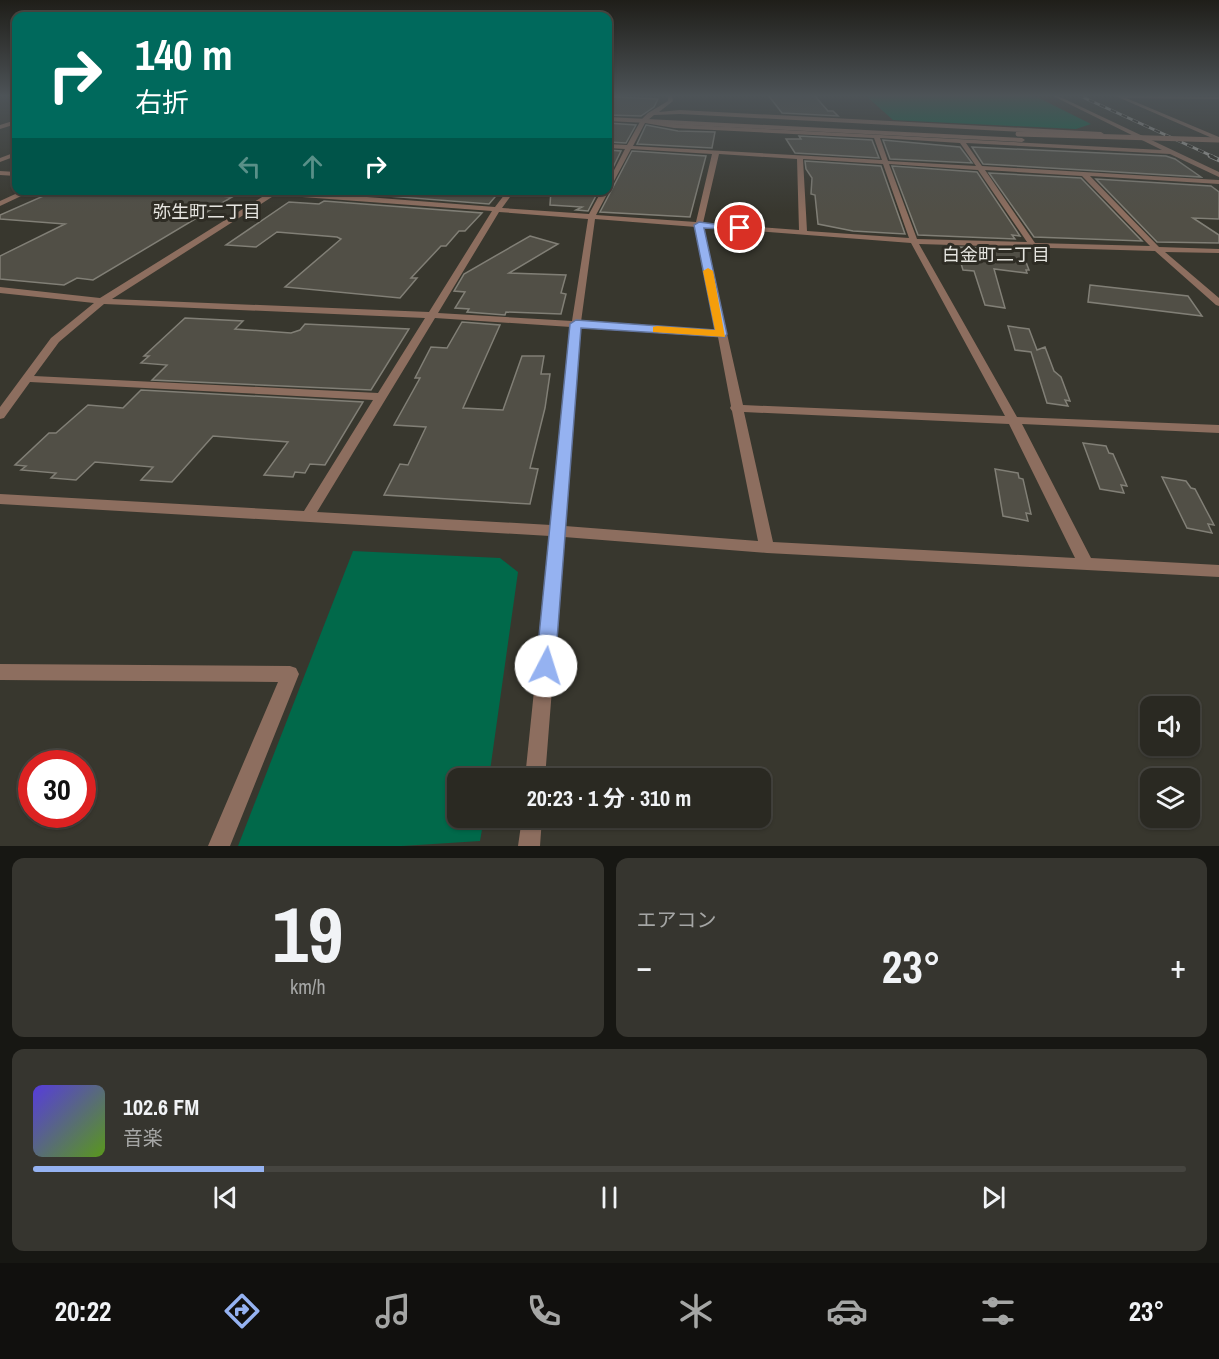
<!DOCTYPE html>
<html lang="ja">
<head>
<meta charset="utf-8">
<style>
	body { margin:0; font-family:"Archivo Narrow","Noto Sans JP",sans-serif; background:#36352f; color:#f1f3f6; height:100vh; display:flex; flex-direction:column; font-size:22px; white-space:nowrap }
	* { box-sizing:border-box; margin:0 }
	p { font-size:20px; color:#a5a6a5 }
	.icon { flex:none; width:33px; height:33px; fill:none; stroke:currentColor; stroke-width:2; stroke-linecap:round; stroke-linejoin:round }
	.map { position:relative; height:846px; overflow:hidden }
	.side { display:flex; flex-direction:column; gap:12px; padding:12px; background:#171713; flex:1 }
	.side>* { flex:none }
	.hud { position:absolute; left:12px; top:12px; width:600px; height:183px; border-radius:12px; box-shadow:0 2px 4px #0004,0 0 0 2px #464540; background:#00695c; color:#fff; overflow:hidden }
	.tools { position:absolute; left:1140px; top:696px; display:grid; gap:12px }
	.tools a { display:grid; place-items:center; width:60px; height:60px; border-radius:12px; background:#2a2922; box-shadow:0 2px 4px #0004,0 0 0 2px #464540; font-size:30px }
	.speed { position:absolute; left:18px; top:750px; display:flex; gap:12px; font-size:30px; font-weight:700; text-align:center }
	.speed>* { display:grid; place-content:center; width:78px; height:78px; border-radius:50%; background:#2a2922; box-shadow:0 2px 4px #0004,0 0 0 2px #464540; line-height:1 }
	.speed .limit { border:9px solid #d22; background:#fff; color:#111 }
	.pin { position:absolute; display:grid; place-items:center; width:51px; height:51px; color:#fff; margin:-26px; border:3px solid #fff; border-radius:50%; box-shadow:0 2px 6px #0007 }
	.me { position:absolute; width:66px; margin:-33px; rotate:5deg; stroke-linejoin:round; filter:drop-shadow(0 0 4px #0008) }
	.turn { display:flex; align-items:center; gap:21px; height:126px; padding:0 24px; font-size:27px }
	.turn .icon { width:78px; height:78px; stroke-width:2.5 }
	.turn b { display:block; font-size:42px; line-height:51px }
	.lanes { display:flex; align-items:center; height:57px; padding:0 24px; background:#0003; justify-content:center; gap:30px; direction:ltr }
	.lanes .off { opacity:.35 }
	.big { font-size:45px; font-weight:700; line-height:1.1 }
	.side .widget { flex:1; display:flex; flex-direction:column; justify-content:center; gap:9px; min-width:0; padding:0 21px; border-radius:12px; background:#36352f }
	.side .dial { align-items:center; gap:0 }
	.dial b { font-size:78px; line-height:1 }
	.song { display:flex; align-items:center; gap:18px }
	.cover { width:72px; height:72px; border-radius:9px; background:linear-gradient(135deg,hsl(250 70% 55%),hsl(90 70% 35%)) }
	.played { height:6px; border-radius:3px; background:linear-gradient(90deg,#95b2f1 20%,#464540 20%) }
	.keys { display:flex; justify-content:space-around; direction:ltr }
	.heat { display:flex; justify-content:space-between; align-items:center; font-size:33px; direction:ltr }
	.side .tiles { flex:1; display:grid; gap:12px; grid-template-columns:1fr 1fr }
	.widget:last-child { grid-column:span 2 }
	.trip { position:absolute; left:447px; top:768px; width:324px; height:60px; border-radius:12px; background:#2a2922; box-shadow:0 2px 4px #0004,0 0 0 2px #464540; font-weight:700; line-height:60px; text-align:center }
	.tab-bar { display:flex; height:96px; justify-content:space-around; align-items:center; background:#11100e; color:#a5a6a5 }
	.tab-bar .icon { width:42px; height:42px }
	.tab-bar .on { color:#95b2f1 }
	.tab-bar b { font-size:27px; color:#f1f3f6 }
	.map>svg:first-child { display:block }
	.green { fill:#01694a }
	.building { fill:#514f46; stroke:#817f76; stroke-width:1.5 }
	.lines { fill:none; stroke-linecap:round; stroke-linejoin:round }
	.minor { fill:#8d6e5f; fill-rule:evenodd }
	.tertiary { fill:#8d6e5f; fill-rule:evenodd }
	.rail-far1-casing { stroke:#a9a8a2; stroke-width:3 }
	.rail-casing { stroke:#a9a8a2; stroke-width:4.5 }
	.rail-far1 { stroke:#2e2c24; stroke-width:2; stroke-dasharray:6; stroke-linecap:butt }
	.rail { stroke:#2e2c24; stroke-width:3; stroke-dasharray:8; stroke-linecap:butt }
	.tertiary-bridge { stroke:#8d6e5f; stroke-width:5 }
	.route { fill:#95b2f1; stroke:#61749d; stroke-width:1.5 }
	.slow { fill:#f59e0b }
	.labels { text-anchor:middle; stroke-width:6; stroke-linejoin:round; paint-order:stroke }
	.far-neighbourhood-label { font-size:18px; fill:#e5e4df; stroke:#2e2c24 }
</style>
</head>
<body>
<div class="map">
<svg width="1219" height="846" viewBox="0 0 1219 846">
	<rect width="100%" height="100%" fill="#38372e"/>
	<path class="green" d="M 865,95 L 1033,95 L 1091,124 L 1076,129 L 893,120 Z
		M 353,551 L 500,558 L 518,572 L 489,778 L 458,778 L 458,818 L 484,818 L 480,841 L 402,846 L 238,846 Z"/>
	<path class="building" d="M 768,95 L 814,95 L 828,111 L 833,111 L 838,116 L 782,113 Z
		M 608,97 L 616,97 L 658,99 L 654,107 L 641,116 L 608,115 Z
		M 608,123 L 636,125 L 626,143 L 608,142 Z
		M 646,125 L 678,131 L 715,132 L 712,148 L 637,144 Z
		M 799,136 L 872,140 L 879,158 L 795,153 L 786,139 L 801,139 Z
		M 883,140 L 960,147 L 972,163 L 890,159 Z
		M 972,147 L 1166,156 L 1175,159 L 1201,177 L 983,164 Z
		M 608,150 L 621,151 L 608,178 Z
		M 632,151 L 706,156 L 690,217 L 600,212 Z
		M 805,161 L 881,166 L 905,234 L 853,231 L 818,224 L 815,195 L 811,194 L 812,178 L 806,169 Z
		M 892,166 L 977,172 L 1020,236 L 1012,235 L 1015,239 L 918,235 Z
		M 989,173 L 1081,178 L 1142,241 L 1034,237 Z
		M 1096,179 L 1211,186 L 1219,192 L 1219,219 L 1193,218 L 1219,235 L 1219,243 L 1157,242 Z
		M 57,190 L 150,190 L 232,197 L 93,280 L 77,278 L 64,285 L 0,279 L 0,256 L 65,224 L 0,219 L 0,215 Z
		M 339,190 L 501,190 L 489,204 L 336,192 Z
		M 551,190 L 599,190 L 588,211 L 576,210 L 582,207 L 550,205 Z
		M 324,201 L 482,213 L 465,231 L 459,231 L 446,246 L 441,246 L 411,278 L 417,278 L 400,298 L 285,287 L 341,239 L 337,237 L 277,232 L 256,247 L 226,245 L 289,202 L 319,204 Z
		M 530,236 L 558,244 L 509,273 L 566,275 L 561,293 L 566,294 L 561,314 L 506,312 L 505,315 L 467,312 L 469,309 L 455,308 L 465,292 L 454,291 L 464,274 Z
		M 956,247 L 1021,249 L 1029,270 L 1026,270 L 1027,273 L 994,269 L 1005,308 L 985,305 L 974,271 L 963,270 Z
		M 1090,285 L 1188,296 L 1202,316 L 1088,302 Z
		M 185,318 L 243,321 L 235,329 L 291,333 L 300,330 L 305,324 L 409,329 L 371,390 L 152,380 L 167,365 L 141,363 L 149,356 L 144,356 Z
		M 462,322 L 500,325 L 463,408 L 503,410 L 522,356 L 544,356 L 541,374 L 550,374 L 545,408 L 530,468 L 538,469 L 530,504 L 384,495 L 400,464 L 408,465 L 426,427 L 394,425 L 420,378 L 415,378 L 431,347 L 447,348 Z
		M 1008,326 L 1029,329 L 1037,350 L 1045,347 L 1054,371 L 1061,377 L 1070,401 L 1065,400 L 1068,406 L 1047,403 L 1031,352 L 1015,350 Z
		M 141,390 L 363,402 L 325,465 L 310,464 L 305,473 L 295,472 L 293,477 L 264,475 L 288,442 L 213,436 L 172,482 L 141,480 L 153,467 L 95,462 L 76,480 L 51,478 L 56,473 L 21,470 L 26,466 L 15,465 L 49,433 L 56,433 L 88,405 L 123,408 Z
		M 1083,443 L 1106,446 L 1109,453 L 1113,454 L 1127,486 L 1121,485 L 1124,493 L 1100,489 Z
		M 995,469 L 1018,473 L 1019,478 L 1023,479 L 1031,514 L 1026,513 L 1028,521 L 1003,516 Z
		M 1162,477 L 1186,481 L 1191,488 L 1195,489 L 1214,525 L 1208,524 L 1212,533 L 1187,528 Z"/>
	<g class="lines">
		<path class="minor" d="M 668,95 L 672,95 L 673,101 L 659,112 L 680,110 L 1101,132 L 1104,134 L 1101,136 L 680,114 L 654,115 L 648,120 L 674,124 L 1162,150 L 1051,95 L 1056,95 L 1219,172 L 1219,177 L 1170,154 L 966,143 L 982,166 L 1219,180 L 1219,184 L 1090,176 L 1159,247 L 1219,249 L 1219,253 L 1165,252 L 1219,298 L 1219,306 L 1216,305 L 1155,251 L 919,244 L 1017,417 L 1219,425 L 1219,433 L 1022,424 L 1091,558 L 1219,565 L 1219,577 L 767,553 L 564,537 L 545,778 L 525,778 L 550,536 L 0,504 L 0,494 L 304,511 L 373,400 L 30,382 L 4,418 L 0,419 L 0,407 L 51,338 L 94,303 L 0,293 L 0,287 L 100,298 L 267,194 L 236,190 L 277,190 L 495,207 L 508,190 L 515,190 L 502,208 L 589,214 L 602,190 L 608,190 L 608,182 L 625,149 L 608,148 L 608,144 L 627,145 L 641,120 L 648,113 L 668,101 ZM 645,123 L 674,128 L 874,138 L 882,160 L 633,146 ZM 880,138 L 960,143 L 976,166 L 888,161 ZM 631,149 L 712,154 L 696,222 L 596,215 ZM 719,154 L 797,159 L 799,230 L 703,223 ZM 803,159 L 883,164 L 909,238 L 807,231 ZM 889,164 L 978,170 L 1027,242 L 917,239 ZM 985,170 L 1082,176 L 1150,246 L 1035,243 ZM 275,195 L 492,211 L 429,312 L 112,299 ZM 499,212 L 588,219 L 572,321 L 438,313 ZM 595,219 L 696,227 L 716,331 L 581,322 ZM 703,227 L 911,243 L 1005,416 L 743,405 ZM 104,304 L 425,318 L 378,393 L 34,376 L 59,342 ZM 435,318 L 571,327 L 551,525 L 317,512 ZM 581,328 L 718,337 L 731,406 L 730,408 L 732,411 L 758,541 L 565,526 ZM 744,412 L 1009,424 L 1075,558 L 773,542 Z
			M 1121,96 L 1219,97 L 1219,99 L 1119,98 Z
			M 16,152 L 16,156 L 0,162 L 0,158 Z
			M 0,171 L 16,172 L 16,176 L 0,175 Z
			M 24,190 L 34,190 L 0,206 L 0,201 Z
			M 0,664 L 290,666 L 296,668 L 299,674 L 230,846 L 208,846 L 278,682 L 0,680 Z
			M 522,818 L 542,818 L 540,846 L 518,846 Z"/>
		<path class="tertiary" d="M 1113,95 L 1119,95 L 1219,137 L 1219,141 Z
			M 608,117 L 1022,138 L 1025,140 L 1022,142 L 608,121 Z
			M 16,120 L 16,124 L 0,129 L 0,125 Z"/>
		<g class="rail-far1-casing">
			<path id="rail-far1" d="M 1078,95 L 1214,157"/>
		</g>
		<g class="rail-casing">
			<path id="rail" d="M 1210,156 L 1219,160"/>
		</g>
		<use href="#rail-far1" class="rail-far1"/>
		<use href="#rail" class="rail"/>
		<path class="tertiary-bridge" d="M 1018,134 L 1219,140"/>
	</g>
	<linearGradient id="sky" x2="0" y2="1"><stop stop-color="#1f1e19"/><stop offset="0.45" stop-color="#4d5357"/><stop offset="1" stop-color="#4d5357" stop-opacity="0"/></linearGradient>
	<rect width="1219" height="213" fill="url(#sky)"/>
	<path class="route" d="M 699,222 L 745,228 L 740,230 L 704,228 L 727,334 L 725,337 L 581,328 L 555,666 L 553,672 L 546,675 L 539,672 L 536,666 L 570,324 L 576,320 L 715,330 L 694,225 Z"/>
	<path class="slow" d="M 708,268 L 713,271 L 725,337 L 653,332 L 653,327 L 657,326 L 715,330 L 703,271 Z"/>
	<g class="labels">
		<g class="far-neighbourhood-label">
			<text x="207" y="218">弥生町二丁目</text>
			<text x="996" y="261">白金町二丁目</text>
		</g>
	</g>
</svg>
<div class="tools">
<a><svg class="icon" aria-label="sound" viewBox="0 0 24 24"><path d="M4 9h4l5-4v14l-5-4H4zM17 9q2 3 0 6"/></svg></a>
<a><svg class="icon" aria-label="layers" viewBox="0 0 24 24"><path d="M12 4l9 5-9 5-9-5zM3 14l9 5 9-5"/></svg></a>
</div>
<div class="speed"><div class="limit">30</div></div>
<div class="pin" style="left:740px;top:228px;background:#d93025"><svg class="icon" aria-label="arrive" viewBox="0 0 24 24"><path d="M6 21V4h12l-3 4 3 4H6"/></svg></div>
<svg class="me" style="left:546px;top:666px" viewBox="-20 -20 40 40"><circle r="19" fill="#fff"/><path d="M0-13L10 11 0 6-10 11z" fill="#95b2f1"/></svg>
<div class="trip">20:23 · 1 分 · 310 m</div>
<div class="hud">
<div class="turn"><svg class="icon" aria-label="right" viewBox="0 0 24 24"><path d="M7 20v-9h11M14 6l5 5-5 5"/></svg><div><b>140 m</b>右折</div></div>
<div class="lanes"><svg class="icon off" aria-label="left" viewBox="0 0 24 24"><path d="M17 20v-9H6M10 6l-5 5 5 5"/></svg><svg class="icon off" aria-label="ahead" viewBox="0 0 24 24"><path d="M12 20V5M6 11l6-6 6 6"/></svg><svg class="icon" aria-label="right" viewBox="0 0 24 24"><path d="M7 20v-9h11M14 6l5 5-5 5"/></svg></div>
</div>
</div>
<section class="side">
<div class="tiles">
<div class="widget dial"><b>19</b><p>km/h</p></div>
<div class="widget"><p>エアコン</p>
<div class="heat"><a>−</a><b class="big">23°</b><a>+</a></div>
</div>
<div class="widget">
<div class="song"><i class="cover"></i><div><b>102.6 FM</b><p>音楽</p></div></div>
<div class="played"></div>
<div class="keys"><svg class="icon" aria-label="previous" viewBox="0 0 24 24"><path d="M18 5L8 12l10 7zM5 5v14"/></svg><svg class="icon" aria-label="pause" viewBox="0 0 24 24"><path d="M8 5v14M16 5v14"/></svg><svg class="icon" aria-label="next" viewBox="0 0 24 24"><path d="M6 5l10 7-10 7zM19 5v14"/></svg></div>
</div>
</div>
</section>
<nav class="tab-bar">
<b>20:22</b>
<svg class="icon on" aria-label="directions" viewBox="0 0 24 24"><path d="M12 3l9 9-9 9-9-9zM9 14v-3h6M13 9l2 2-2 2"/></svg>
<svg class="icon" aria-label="music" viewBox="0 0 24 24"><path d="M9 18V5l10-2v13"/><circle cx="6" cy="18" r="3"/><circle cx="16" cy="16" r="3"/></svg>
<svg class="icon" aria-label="phone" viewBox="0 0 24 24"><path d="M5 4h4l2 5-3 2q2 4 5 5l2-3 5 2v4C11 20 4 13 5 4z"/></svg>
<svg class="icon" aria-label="climate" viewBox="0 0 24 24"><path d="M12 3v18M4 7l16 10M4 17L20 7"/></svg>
<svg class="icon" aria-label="car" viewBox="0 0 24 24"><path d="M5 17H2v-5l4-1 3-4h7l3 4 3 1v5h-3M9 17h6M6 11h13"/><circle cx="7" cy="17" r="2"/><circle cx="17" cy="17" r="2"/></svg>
<svg class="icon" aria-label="filters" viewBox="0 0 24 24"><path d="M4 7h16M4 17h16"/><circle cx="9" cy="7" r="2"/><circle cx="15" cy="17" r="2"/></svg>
<b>23°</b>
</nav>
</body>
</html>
